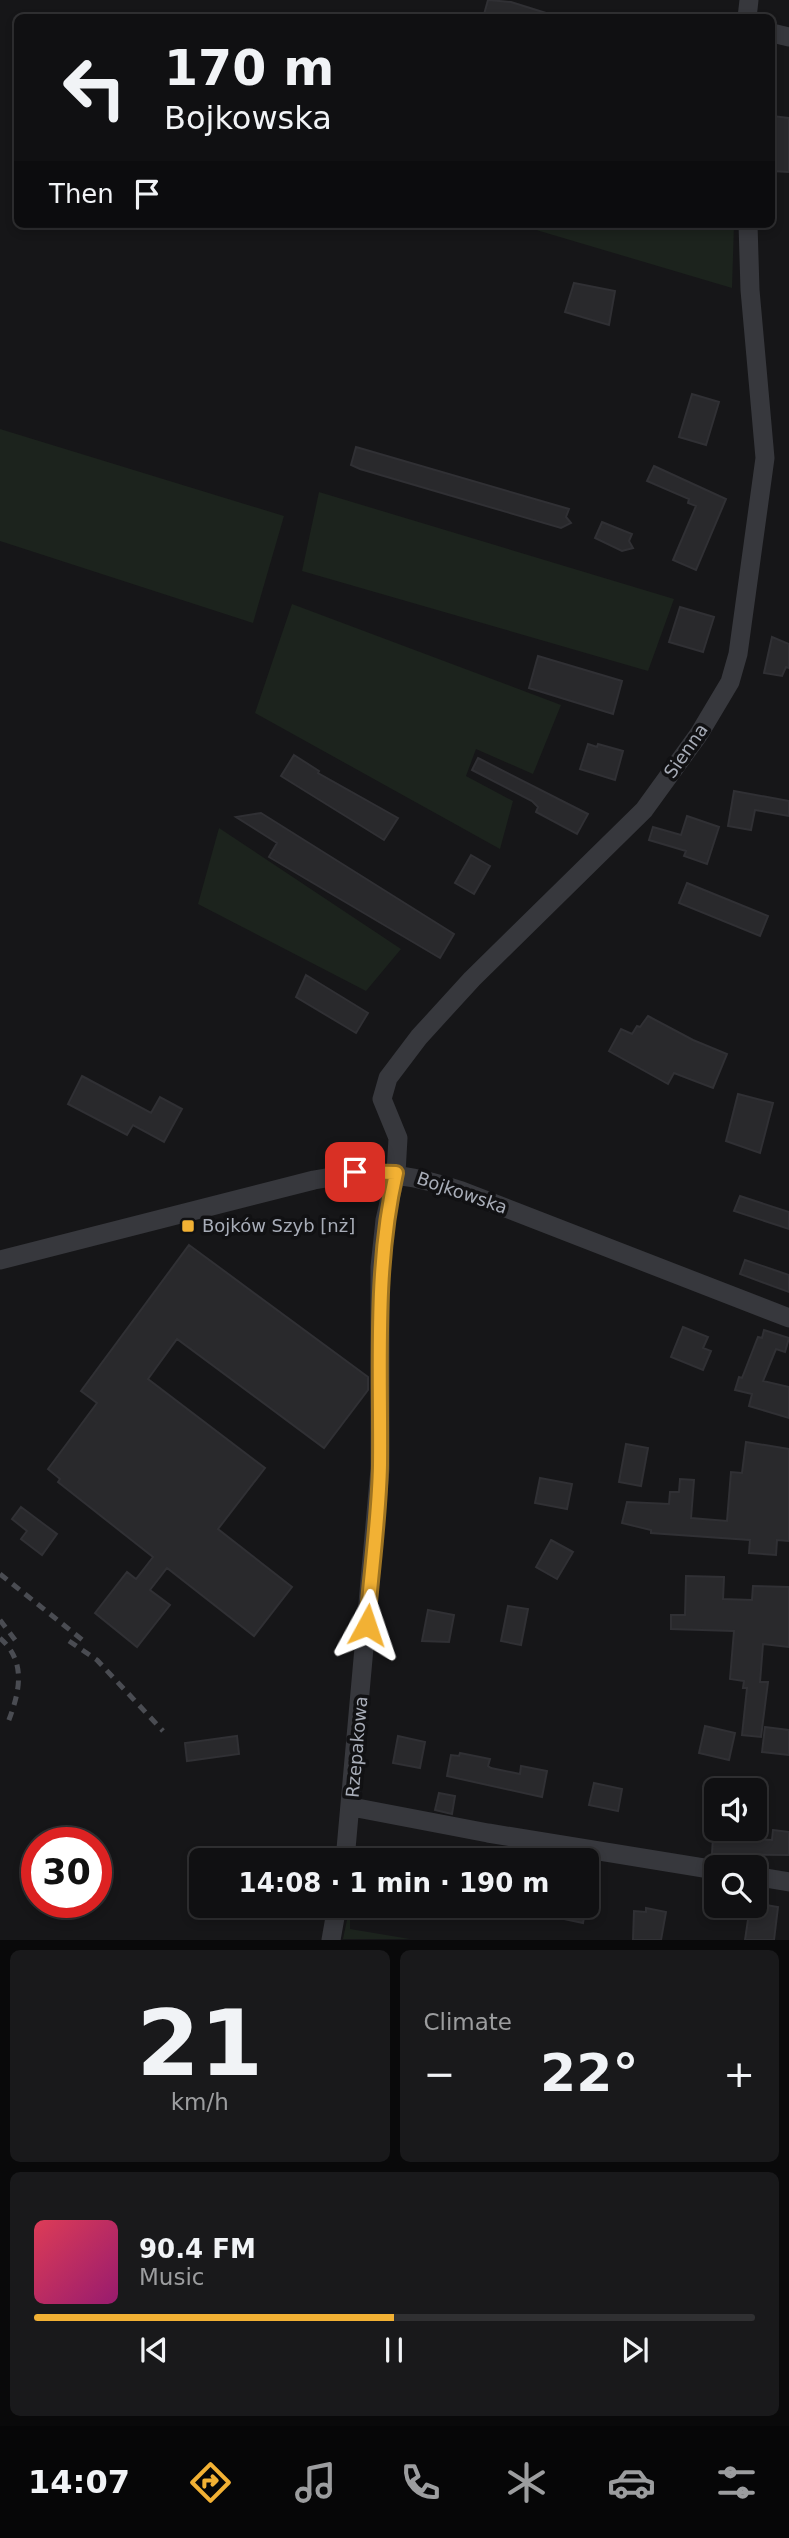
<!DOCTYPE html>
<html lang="en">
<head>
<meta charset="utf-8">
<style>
	body { margin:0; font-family:"DejaVu Sans",sans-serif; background:#19191b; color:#f1f3f6; height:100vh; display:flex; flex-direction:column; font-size:26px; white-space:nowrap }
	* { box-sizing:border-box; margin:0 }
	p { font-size:23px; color:#9c9d9f }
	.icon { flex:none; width:38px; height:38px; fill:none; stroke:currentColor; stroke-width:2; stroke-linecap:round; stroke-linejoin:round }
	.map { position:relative; height:1940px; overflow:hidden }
	.drawer { display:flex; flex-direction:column; gap:10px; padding:10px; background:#09090a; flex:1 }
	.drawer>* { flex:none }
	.guide { position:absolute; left:14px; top:14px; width:761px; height:214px; border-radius:10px; box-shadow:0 4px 10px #0003,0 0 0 2px #303032; background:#101012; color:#f1f3f6; overflow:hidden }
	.tools { position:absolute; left:704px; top:1778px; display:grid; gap:14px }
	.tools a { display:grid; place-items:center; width:63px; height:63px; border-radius:10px; background:#101012; box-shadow:0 4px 10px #0003,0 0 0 2px #303032; font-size:35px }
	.speed { position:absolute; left:21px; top:1827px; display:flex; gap:14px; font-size:35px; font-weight:700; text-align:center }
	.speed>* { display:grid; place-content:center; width:91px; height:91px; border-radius:50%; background:#101012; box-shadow:0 4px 10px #0003,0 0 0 2px #303032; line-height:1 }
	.speed .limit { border:10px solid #d22; background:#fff; color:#111 }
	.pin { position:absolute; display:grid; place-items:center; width:60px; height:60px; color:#fff; margin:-30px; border-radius:14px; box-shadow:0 4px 10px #0006 }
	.me { position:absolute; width:77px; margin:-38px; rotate:5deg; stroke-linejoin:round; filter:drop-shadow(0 0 5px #0008) }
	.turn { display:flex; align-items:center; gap:24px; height:147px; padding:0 35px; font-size:32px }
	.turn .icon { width:91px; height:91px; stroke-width:2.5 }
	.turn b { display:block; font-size:49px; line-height:60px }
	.then { display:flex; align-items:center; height:66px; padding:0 35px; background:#0003; gap:14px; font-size:26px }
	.big { font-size:52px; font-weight:700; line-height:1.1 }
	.drawer .card { flex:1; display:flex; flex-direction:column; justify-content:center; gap:10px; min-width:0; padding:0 24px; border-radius:10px; background:#19191b }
	.drawer .dial { align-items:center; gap:0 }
	.dial b { font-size:91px; line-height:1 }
	.song { display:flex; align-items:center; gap:21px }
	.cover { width:84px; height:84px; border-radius:10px; background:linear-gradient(135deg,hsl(350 70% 55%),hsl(320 70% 35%)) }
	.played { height:7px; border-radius:4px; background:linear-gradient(90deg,#f2b134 50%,#303032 50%) }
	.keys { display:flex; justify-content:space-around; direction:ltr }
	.heat { display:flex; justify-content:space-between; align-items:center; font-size:38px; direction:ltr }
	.drawer .tiles { flex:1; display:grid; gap:10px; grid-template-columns:1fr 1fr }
	.card:last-child { grid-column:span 2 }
	.trip { position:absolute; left:189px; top:1848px; width:410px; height:70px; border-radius:10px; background:#101012; box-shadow:0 4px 10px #0003,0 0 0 2px #303032; font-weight:700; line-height:70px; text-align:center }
	.tabs { display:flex; height:112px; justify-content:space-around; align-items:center; background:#060607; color:#9c9d9f }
	.tabs .icon { width:49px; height:49px }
	.tabs .active { color:#f2b134 }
	.tabs b { font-size:32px; color:#f1f3f6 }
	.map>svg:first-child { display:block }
	.green { fill:#1c231d }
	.building { fill:#29292c; stroke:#303034; stroke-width:2 }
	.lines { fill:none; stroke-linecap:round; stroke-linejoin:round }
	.minor { stroke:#37383d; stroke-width:19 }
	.rail { stroke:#4a4c52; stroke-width:5; stroke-dasharray:9 7; stroke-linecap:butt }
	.route-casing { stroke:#9d7322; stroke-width:18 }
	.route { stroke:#f2b134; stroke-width:12 }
	.poi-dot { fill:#f2b134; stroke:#111113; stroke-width:2.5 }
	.labels { text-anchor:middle; stroke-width:7; stroke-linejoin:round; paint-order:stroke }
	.street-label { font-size:18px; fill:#a8adb8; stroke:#111113 }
	.poi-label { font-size:18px; fill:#a8adb8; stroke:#111113; text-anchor:start }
</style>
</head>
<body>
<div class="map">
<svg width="789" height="1940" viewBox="0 0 789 1940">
	<rect width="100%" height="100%" fill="#161618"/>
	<path class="green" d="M 516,224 L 734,224 L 732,288 Z
		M 0,429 L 284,516 L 253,623 L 0,541 Z
		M 319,492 L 674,599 L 648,671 L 302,571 Z
		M 292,604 L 561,705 L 533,774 L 476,749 L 466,776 L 513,801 L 500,849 L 255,713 Z
		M 219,828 L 401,949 L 366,991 L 198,904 Z
		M 350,1906 L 350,1929 L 410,1939 L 343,1939 Z"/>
	<path class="building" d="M 488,0 L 511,2 L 546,13 L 545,18 L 483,18 Z
		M 772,116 L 789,118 L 789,172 L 772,171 Z
		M 574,283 L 615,291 L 609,325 L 565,312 Z
		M 692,394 L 719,402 L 706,445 L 679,437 Z
		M 356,447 L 569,509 L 566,517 L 571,523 L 561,528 L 360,469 L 351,465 Z
		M 654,466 L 726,499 L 696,570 L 673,560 L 696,506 L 688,503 L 689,499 L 647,481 Z
		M 602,522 L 632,534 L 629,541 L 633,548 L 622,551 L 595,538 Z
		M 680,607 L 714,617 L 703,652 L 669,642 Z
		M 772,637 L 789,644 L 789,668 L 786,667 L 782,676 L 764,673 Z
		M 538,656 L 622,681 L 613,714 L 529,688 Z
		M 588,744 L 597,747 L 598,744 L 623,751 L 615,780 L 580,769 Z
		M 294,755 L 319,771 L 318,773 L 398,818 L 384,840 L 281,776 Z
		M 478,758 L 588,814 L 577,834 L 536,812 L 538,807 L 532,801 L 472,770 Z
		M 734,791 L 789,801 L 789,816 L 755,810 L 751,830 L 728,826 Z
		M 261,813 L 454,934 L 440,958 L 269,857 L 277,843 L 236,817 Z
		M 687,816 L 719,827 L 707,864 L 684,856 L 686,851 L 649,840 L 653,827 L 681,835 Z
		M 471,855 L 490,866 L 474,894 L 455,883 Z
		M 687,883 L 768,916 L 760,936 L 679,903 Z
		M 306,975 L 368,1013 L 356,1033 L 296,997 Z
		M 648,1016 L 693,1040 L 727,1054 L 713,1088 L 674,1073 L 668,1084 L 609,1051 L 621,1029 L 632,1034 L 637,1026 L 640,1027 Z
		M 82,1076 L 151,1113 L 160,1097 L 182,1109 L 164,1142 L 133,1125 L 127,1135 L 68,1104 Z
		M 738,1094 L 773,1103 L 760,1153 L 726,1141 Z
		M 740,1196 L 789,1212 L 789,1229 L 734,1211 Z
		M 189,1245 L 368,1377 L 368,1390 L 324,1448 L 177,1339 L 148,1379 L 265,1468 L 218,1529 L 292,1587 L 254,1636 L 167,1568 L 150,1590 L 170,1605 L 137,1647 L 95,1613 L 127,1572 L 136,1579 L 153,1557 L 58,1482 L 60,1479 L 48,1469 L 97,1403 L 81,1391 Z
		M 745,1260 L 789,1275 L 789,1292 L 740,1274 Z
		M 683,1327 L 708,1337 L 703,1348 L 711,1351 L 703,1370 L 671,1357 Z
		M 764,1330 L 789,1338 L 785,1352 L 776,1349 L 763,1381 L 789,1387 L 789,1418 L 749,1406 L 752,1394 L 735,1390 L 739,1377 L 742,1378 L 758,1337 L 762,1338 Z
		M 746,1442 L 789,1449 L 789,1541 L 777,1540 L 776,1555 L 749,1553 L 750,1540 L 651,1533 L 651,1530 L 622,1523 L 627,1502 L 669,1504 L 670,1492 L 679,1492 L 680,1479 L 694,1480 L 691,1518 L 727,1521 L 731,1472 L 742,1473 Z
		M 626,1444 L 648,1448 L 641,1486 L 619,1482 Z
		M 540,1478 L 572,1484 L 567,1509 L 535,1503 Z
		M 21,1507 L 57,1534 L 42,1555 L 21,1539 L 27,1531 L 12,1519 Z
		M 551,1540 L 573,1552 L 557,1579 L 536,1567 Z
		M 686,1576 L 724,1577 L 723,1599 L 752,1600 L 753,1586 L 789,1587 L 789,1647 L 763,1644 L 760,1682 L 768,1682 L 761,1737 L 742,1735 L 747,1688 L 743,1688 L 744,1681 L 730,1679 L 734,1631 L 671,1629 L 671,1615 L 685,1615 Z
		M 508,1606 L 528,1609 L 521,1645 L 501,1641 Z
		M 428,1610 L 454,1615 L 449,1642 L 422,1641 Z
		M 705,1726 L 735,1733 L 729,1760 L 699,1753 Z
		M 765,1727 L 789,1730 L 789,1755 L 762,1752 Z
		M 237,1736 L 239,1754 L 187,1761 L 185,1743 Z
		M 398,1736 L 425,1742 L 420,1768 L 393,1763 Z
		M 460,1753 L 490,1759 L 488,1766 L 491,1768 L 520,1774 L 521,1766 L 547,1771 L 542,1797 L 447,1776 L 451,1755 L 459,1756 Z
		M 594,1783 L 622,1789 L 618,1811 L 589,1805 Z
		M 439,1793 L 455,1796 L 452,1814 L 435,1810 Z
		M 773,1830 L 789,1832 L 789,1855 L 712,1854 L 713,1837 L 772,1840 Z
		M 754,1903 L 778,1907 L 774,1940 L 745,1940 L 750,1906 Z
		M 532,1906 L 586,1906 L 583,1923 L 531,1912 Z
		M 646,1908 L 666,1912 L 661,1940 L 633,1940 L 634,1911 L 646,1912 Z"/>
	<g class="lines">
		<path class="minor" d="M 747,18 L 749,0
			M 772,33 L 789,37
			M 0,1260 L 314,1180 C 372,1169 407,1173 462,1191 L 789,1318
			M 352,1807 L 488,1833 L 716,1870
			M 345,1860 L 380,1469 L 380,1267 L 385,1220 L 396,1173 L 398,1138 L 382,1099 L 388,1078 L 419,1037 L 472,979 L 644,810 L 699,734 L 730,682 L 738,654 L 765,458 L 750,290 L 748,224
			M 754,1876 L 789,1882
			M 331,1940 L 337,1906"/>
		<path class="rail" d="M 0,1574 L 85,1642
			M 0,1620 L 19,1645
			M 0,1638 C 28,1663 19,1694 7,1725
			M 69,1641 L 97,1660 L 163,1731"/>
	</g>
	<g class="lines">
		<g class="route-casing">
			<path id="route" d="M 355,1172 L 396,1173 C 374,1269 381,1367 380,1465 C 379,1518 371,1572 367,1625"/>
		</g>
		<use href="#route" class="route"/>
	</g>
	<rect class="poi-dot" x="181" y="1219" width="14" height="14" rx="3.5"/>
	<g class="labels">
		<g class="street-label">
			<text transform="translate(686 751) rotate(-55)" y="6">Sienna</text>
			<text transform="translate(462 1193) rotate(19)" y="6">Bojkowska</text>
			<text transform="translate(357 1747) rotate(-85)" y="6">Rzepakowa</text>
		</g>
		<g class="poi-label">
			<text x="202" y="1232">Bojków Szyb [nż]</text>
		</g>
	</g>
</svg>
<div class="tools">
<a><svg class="icon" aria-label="sound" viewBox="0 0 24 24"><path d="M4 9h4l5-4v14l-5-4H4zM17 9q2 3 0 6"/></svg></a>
<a><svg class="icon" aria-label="search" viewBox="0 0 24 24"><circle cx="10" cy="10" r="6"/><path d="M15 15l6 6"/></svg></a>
</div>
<div class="speed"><div class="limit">30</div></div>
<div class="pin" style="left:355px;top:1172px;background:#d93025"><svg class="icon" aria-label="arrive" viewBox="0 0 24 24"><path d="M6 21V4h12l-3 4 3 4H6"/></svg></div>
<svg class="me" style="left:367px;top:1625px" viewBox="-20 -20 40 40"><path d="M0-17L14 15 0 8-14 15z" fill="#f2b134" stroke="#fff" stroke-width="4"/></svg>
<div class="trip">14:08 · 1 min · 190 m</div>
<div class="guide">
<div class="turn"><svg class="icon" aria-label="left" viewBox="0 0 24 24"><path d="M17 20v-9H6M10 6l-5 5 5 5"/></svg><div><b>170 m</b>Bojkowska</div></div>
<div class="then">Then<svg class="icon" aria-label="arrive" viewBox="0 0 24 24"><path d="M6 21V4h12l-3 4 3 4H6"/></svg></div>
</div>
</div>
<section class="drawer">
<div class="tiles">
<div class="card dial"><b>21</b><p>km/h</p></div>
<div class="card"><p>Climate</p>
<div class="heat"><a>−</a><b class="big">22°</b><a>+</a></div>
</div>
<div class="card">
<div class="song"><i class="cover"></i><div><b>90.4 FM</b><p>Music</p></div></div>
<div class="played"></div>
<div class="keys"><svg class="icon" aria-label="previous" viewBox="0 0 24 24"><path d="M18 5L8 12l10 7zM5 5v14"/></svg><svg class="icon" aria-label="pause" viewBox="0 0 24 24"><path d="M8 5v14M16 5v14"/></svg><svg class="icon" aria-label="next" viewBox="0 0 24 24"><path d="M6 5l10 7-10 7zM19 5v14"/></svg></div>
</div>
</div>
</section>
<nav class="tabs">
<b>14:07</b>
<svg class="icon active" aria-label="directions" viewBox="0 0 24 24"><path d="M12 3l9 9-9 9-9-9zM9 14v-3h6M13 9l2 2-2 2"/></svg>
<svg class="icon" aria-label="music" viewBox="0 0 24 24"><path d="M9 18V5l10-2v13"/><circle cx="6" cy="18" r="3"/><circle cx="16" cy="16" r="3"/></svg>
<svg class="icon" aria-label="phone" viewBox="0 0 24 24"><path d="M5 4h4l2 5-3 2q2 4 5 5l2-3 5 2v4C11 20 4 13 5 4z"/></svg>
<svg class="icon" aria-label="climate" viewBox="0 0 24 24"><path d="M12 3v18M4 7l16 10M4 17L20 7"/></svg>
<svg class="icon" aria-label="car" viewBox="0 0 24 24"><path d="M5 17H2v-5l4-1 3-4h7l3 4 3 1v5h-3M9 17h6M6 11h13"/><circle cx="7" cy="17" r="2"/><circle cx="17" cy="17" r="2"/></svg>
<svg class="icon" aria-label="filters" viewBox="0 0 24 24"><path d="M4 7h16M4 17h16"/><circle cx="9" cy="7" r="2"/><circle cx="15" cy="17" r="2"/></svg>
</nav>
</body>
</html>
